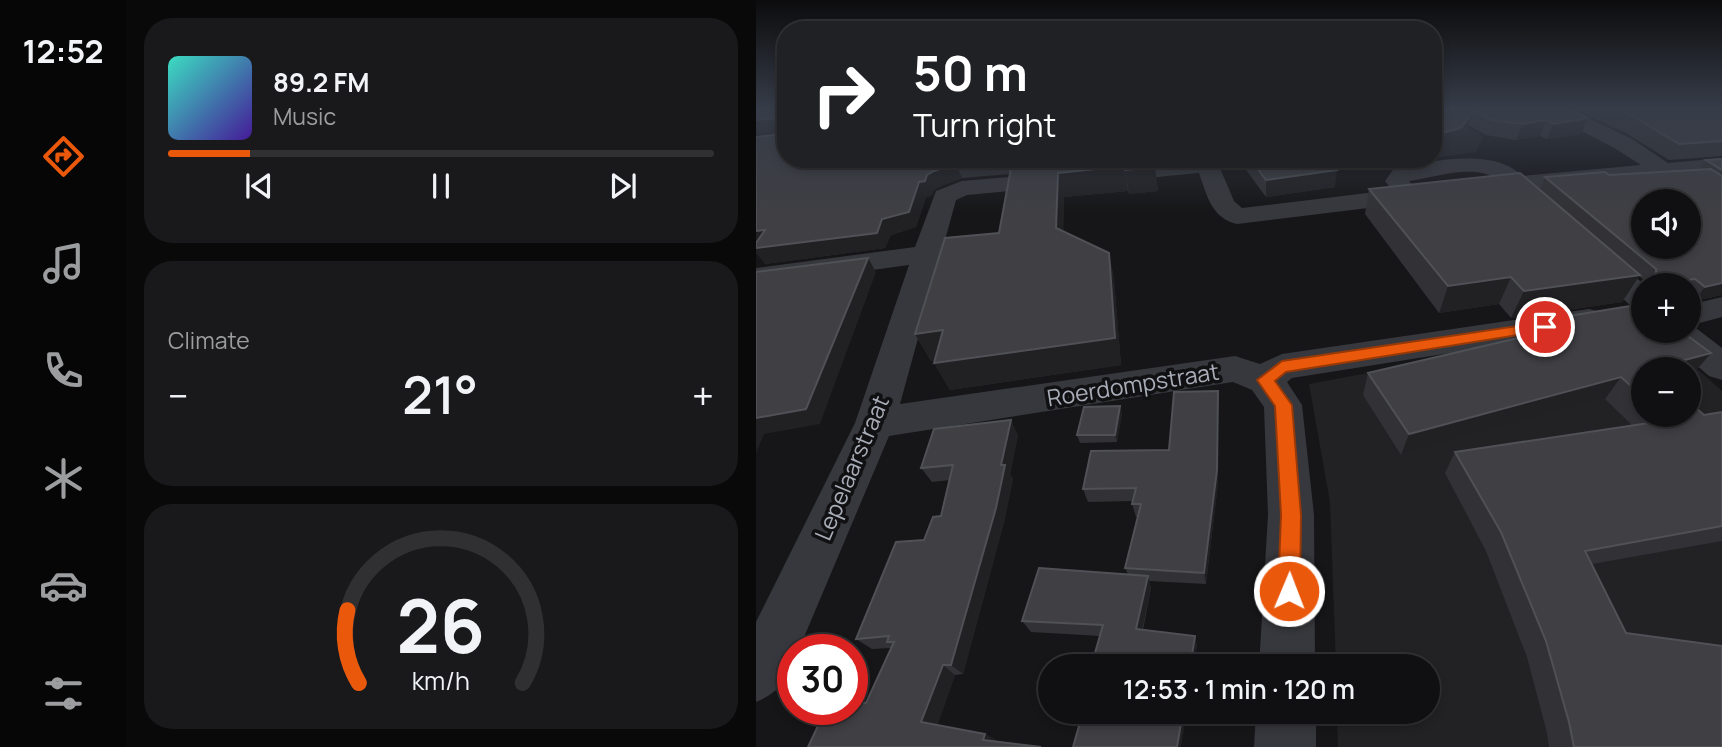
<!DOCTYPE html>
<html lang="en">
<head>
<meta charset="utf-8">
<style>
	body { margin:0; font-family:Manrope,sans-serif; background:#19191b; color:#f1f3f6; height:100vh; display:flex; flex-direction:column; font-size:26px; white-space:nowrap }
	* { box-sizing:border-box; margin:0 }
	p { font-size:23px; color:#9c9d9f }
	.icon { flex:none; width:38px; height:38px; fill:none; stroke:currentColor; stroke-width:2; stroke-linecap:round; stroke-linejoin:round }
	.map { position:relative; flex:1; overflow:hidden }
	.drawer { display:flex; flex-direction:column; gap:18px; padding:18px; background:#09090a; width:630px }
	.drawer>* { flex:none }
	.guide { position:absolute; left:21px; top:21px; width:665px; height:147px; border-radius:28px; box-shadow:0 4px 10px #0003,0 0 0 2px #303032; background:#202124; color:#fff; overflow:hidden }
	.buttons { position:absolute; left:875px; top:189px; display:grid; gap:14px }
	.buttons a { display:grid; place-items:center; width:70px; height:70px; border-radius:50%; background:#101012; box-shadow:0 4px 10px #0003,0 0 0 2px #303032; font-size:35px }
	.speed { position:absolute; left:21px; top:634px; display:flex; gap:14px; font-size:35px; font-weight:700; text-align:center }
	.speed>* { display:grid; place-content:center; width:91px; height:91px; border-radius:50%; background:#101012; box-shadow:0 4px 10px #0003,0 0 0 2px #303032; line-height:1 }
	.speed .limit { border:10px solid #d22; background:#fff; color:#111 }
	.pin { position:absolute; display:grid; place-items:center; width:60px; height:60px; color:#fff; margin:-30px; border:4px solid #fff; border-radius:50%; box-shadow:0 2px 7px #0007 }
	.me { position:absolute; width:77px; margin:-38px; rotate:1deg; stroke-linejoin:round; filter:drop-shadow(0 0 5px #0008) }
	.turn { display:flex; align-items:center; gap:24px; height:147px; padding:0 21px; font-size:32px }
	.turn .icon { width:91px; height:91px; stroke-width:2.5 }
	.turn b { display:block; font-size:49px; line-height:60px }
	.big { font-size:52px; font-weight:600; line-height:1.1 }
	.drawer .widget { flex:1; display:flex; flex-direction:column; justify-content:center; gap:10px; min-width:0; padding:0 24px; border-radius:28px; background:#19191b }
	.drawer .dial { align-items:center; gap:0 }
	.dial svg { height:182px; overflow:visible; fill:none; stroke:#303032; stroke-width:7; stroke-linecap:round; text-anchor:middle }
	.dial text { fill:#f1f3f6; stroke:none }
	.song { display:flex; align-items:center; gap:21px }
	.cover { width:84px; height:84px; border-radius:10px; background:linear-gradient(135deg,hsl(170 70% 55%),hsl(260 70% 35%)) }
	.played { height:7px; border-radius:4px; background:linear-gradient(90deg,#ea580c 15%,#303032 15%) }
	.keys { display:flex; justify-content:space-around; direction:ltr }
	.heat { display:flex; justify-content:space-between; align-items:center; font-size:38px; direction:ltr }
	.trip { position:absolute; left:282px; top:654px; width:402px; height:70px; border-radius:35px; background:#101012; box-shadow:0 4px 10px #0003,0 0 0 2px #303032; font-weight:600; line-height:70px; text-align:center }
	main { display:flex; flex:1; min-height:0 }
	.menu { display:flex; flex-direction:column; width:126px; justify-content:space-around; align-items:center; background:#060607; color:#9c9d9f }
	.menu .icon { width:49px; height:49px }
	.menu .current { color:#ea580c }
	.menu b { font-size:32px; color:#f1f3f6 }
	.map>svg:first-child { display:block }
	.built { fill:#222225; fill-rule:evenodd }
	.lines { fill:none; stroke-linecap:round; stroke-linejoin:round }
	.minor { fill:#37383d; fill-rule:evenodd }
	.wall { fill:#323236 }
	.shaded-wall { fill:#212124 }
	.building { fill:#3f3f44; stroke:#4f5156; stroke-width:2; fill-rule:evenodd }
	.route { fill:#ea580c; stroke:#983908; stroke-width:2 }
	.labels { text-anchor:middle; stroke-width:7; stroke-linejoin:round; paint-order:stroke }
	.street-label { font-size:23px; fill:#a8adb8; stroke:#111113 }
</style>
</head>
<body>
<main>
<nav class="menu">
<b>12:52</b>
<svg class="icon current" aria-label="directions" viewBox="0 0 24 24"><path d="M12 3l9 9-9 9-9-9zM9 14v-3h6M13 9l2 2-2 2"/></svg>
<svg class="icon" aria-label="music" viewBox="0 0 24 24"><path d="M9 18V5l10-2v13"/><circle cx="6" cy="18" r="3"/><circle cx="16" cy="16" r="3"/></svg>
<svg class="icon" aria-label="phone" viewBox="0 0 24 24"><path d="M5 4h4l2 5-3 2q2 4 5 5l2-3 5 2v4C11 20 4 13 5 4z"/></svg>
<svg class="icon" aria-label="climate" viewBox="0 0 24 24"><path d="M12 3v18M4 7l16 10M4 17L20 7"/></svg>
<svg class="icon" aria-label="car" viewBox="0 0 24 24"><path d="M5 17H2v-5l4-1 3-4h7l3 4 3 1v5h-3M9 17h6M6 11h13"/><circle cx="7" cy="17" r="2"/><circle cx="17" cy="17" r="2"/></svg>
<svg class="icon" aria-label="filters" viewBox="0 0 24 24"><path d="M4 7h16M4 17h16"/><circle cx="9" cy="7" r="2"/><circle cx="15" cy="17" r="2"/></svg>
</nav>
<section class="drawer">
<div class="widget">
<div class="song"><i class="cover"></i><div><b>89.2 FM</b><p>Music</p></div></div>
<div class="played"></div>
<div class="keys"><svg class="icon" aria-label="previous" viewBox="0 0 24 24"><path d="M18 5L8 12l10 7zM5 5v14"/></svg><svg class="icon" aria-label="pause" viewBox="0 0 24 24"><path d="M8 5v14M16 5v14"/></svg><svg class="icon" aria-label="next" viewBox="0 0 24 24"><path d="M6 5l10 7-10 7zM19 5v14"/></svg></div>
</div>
<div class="widget"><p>Climate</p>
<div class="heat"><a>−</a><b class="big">21°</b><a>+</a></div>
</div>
<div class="widget dial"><svg viewBox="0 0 100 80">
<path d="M14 69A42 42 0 1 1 86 69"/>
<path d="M14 69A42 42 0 0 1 9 37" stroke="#ea580c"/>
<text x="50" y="56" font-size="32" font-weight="700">26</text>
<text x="50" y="72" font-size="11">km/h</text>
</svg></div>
</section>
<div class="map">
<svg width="966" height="747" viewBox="0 0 966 747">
	<rect width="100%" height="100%" fill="#161618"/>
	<path class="built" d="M 677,108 L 727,137 L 720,152 L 677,158 Z
		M 877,324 L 887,331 L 901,333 L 966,391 L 966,747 L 582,747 L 581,712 L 672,712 L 672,667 L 580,667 L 574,502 L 553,384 ZM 887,369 L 933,369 L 933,415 L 887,415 Z"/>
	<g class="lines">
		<path class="minor" d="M 788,108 L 811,108 L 876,139 L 912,163 L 966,158 L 966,172 L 725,194 L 716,192 L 713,187 L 716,182 L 740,178 C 715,164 680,177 653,181 L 659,188 L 670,190 L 673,195 L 670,200 L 661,202 L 481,224 C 455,218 451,195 443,173 L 211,195 L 200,200 L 144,404 L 479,356 L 504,364 L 526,354 L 833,309 L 845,312 L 850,320 L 845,328 L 833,331 L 536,378 L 531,382 L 546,405 L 558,515 L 559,667 L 503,667 L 512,515 L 508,407 L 496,390 L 477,382 L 133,436 L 43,649 L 37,649 C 37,677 24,692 0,702 L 0,622 L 99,423 L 153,265 L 0,286 L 0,268 L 159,247 L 180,191 L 206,181 L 460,159 L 478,201 L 486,208 L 636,190 L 629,181 L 637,170 C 671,161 739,147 766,176 L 885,165 L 860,149 L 790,112 Z
			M 838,248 L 848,251 L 889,285 L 887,310 L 876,307 L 828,263 L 824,257 L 828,251 Z
			M 966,297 L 966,317 L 936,325 L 966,348 L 966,380 L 953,376 L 910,339 L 905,331 L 933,331 L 933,305 Z
			M 500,712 L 560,712 L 560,747 L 498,747 Z"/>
	</g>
	<path class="wall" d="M 0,108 L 30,108 L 30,159 L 397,159 L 402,191 L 373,194 L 372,191 L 308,197 L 307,232 L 353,253 L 358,280 L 365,365 L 194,390 L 178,363 L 178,360 L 175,361 L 159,334 L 243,233 L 254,174 L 206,178 L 185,186 L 178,190 L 175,196 L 170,197 L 160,227 L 135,235 L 129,248 L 9,264 L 24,132 L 0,134 Z
		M 677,108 L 811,108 L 825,134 L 791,139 L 784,136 L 760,140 L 730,135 L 713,125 L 700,144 L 686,148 L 677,146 Z
		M 816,108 L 966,108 L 966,156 L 913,160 L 870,133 Z
		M 482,159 L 571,159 L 579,187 L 510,197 Z
		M 966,159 L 966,295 L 938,301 L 933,297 L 933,285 L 891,285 L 891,283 L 883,276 L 866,302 L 755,318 L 743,304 L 683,313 L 609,214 L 613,189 L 784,190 L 789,177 L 853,175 L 943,170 L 950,160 Z
		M 887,304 L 887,331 L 925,331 L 955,353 L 936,375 L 933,376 L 933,369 L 887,369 L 887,415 L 933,415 L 933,402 L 948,415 L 966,412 L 966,541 L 836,564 L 870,633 L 966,646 L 966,747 L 793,747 L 791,733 L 771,657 L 730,551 L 689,473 L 699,452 L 877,426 L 849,399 L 645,455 L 607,395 L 612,373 L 780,334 L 788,320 Z
		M 462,391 L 462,483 L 450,584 L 393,581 L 395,588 L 387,630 L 439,636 L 441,647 L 344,636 L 275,632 L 266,621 L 372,574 L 369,568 L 382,517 L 380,517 L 376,504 L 377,501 L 332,502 L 327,489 L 413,450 Z
		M 366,413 L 361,442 L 324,443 L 321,435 Z
		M 262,435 L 254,474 L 257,479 L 248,522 L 207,674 L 199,675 L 181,725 L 229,734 L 241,741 L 52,747 L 110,703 L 135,648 L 116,649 L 100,639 L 185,516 L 194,480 L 176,482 L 165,468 Z"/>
	<path class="shaded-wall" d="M 718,110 L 713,125 L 700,144 L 686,148 L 690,132 Z
		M 22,118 L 30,131 L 0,134 L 0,120 Z
		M 832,118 L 825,134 L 791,139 L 797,124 Z
		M 791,120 L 784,136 L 760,140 L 766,124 Z
		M 682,130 L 678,146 L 677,146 L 677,131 Z
		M 200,164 L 206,178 L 185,186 L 178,190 L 175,196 L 170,197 L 160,227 L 135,235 L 129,248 L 9,264 L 0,253 L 0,231 L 126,219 L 171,175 L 178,171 Z
		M 368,166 L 372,191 L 308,197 L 307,255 L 300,228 L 302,173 Z
		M 399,167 L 402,191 L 373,194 L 369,170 Z
		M 581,170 L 579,187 L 510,197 L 510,180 Z
		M 353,253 L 358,280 L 365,365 L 194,390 L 178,363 Z
		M 112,258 L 120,272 L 64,424 L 8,434 L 0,453 L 0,418 Z
		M 884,275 L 866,302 L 755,318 L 768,291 Z
		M 755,277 L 743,304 L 683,313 L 692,286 Z
		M 966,283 L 966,295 L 938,301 L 949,287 Z
		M 187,330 L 201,357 L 175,361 L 159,334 Z
		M 955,353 L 936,375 L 933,376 L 933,369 L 895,369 Z
		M 865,377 L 849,399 L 645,455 L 653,434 Z
		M 462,391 L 462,483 L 450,584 L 448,573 Z
		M 364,406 L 366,413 L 361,442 L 359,435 Z
		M 255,420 L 262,435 L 254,474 L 257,479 L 248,522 L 207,674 L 195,665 L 245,465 Z
		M 392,576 L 395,588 L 384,640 L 380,629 Z
		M 439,636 L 441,647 L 438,667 L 434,667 Z
		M 187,665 L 199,675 L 180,730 L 165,722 Z
		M 427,712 L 431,712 L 425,747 L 421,747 Z
		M 229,734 L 241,741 L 239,747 L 227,740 Z"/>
	<path class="building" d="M 0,108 L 30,108 L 30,159 L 256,159 L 200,164 L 178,171 L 171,175 L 169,181 L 163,182 L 153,212 L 126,219 L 121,233 L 0,248 L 0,243 L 9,230 L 0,231 L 0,137 L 24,134 L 25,121 L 22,118 L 0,120 Z
		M 677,108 L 811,108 L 832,118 L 797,124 L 791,120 L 766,124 L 735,120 L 718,110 L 705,128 L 690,132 L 682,130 L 677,131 Z
		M 856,108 L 966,108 L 966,141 L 923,144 L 878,117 Z
		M 357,159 L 397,159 L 399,167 L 369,170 L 368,166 L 302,173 L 300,228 L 353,253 L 359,338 L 178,363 L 187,330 L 159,334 L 189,238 L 243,233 L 255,168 Z
		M 494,159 L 571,159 L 581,170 L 510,180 Z
		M 966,159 L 966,170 L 950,160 Z
		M 955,169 L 966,176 L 966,283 L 949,287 L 939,279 L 900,284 L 900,269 L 789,177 L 849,172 L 853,175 ZM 887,201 L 933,201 L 933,247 L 887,247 Z
		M 764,173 L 884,275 L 768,291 L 755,277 L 692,286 L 613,189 Z
		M 112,258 L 50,409 L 0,418 L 0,272 Z
		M 887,304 L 887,331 L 925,331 L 955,353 L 895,369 L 887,369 L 887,397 L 865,377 L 653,434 L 612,373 L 797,330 L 788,320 Z
		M 462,391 L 461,470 L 448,573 L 369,568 L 385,504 L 376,504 L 380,488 L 327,489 L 335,451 L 413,450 L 418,392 Z
		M 933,402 L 948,415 L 966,412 L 966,526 L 829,551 L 870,633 L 966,646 L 966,747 L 818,747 L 813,722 L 790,641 L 745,532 L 699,452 L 913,420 L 907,415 L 933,415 Z
		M 364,406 L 359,435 L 321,435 L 328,407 Z
		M 255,420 L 245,465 L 249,465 L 240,508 L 195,665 L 187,665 L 165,722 L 229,734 L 227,740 L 285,747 L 52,747 L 70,709 L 96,709 L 96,703 L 110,703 L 138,642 L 131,642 L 133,636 L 100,639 L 140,542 L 168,540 L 177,517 L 185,516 L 197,465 L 165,468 L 178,429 Z
		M 283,568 L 392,576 L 380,629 L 439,636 L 434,667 L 335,667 L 347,625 L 266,621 Z
		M 327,712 L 427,712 L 421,747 L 317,747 Z"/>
	<linearGradient id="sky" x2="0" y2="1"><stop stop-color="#0c0c0d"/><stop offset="0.51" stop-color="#363c48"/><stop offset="1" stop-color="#363c48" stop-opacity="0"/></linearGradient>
	<rect width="966" height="212" fill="url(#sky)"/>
	<path class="route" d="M 789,322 L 794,324 L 796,327 L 794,330 L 530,372 L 519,381 L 536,405 L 545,515 L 544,591 L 541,599 L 533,602 L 525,599 L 522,591 L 525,515 L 519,406 L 501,380 L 526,361 Z"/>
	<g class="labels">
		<g class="street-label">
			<text transform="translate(377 385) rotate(-9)" y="8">Roerdompstraat</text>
			<text transform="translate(96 468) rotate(-67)" y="8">Lepelaarstraat</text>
		</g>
	</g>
</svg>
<div class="buttons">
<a><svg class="icon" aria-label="sound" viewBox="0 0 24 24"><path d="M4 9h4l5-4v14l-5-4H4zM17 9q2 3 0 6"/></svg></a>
<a>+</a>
<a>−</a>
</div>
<div class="speed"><div class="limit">30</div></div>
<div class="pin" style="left:789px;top:327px;background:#d93025"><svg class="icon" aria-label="arrive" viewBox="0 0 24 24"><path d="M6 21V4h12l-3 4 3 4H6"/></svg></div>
<svg class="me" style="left:533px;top:591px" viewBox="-20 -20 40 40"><circle r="17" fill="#ea580c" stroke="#fff" stroke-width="3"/><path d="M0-11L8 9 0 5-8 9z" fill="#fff"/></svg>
<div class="trip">12:53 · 1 min · 120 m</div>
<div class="guide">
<div class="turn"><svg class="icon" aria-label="right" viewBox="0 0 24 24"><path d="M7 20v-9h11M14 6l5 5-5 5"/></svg><div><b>50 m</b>Turn right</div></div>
</div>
</div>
</main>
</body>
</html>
